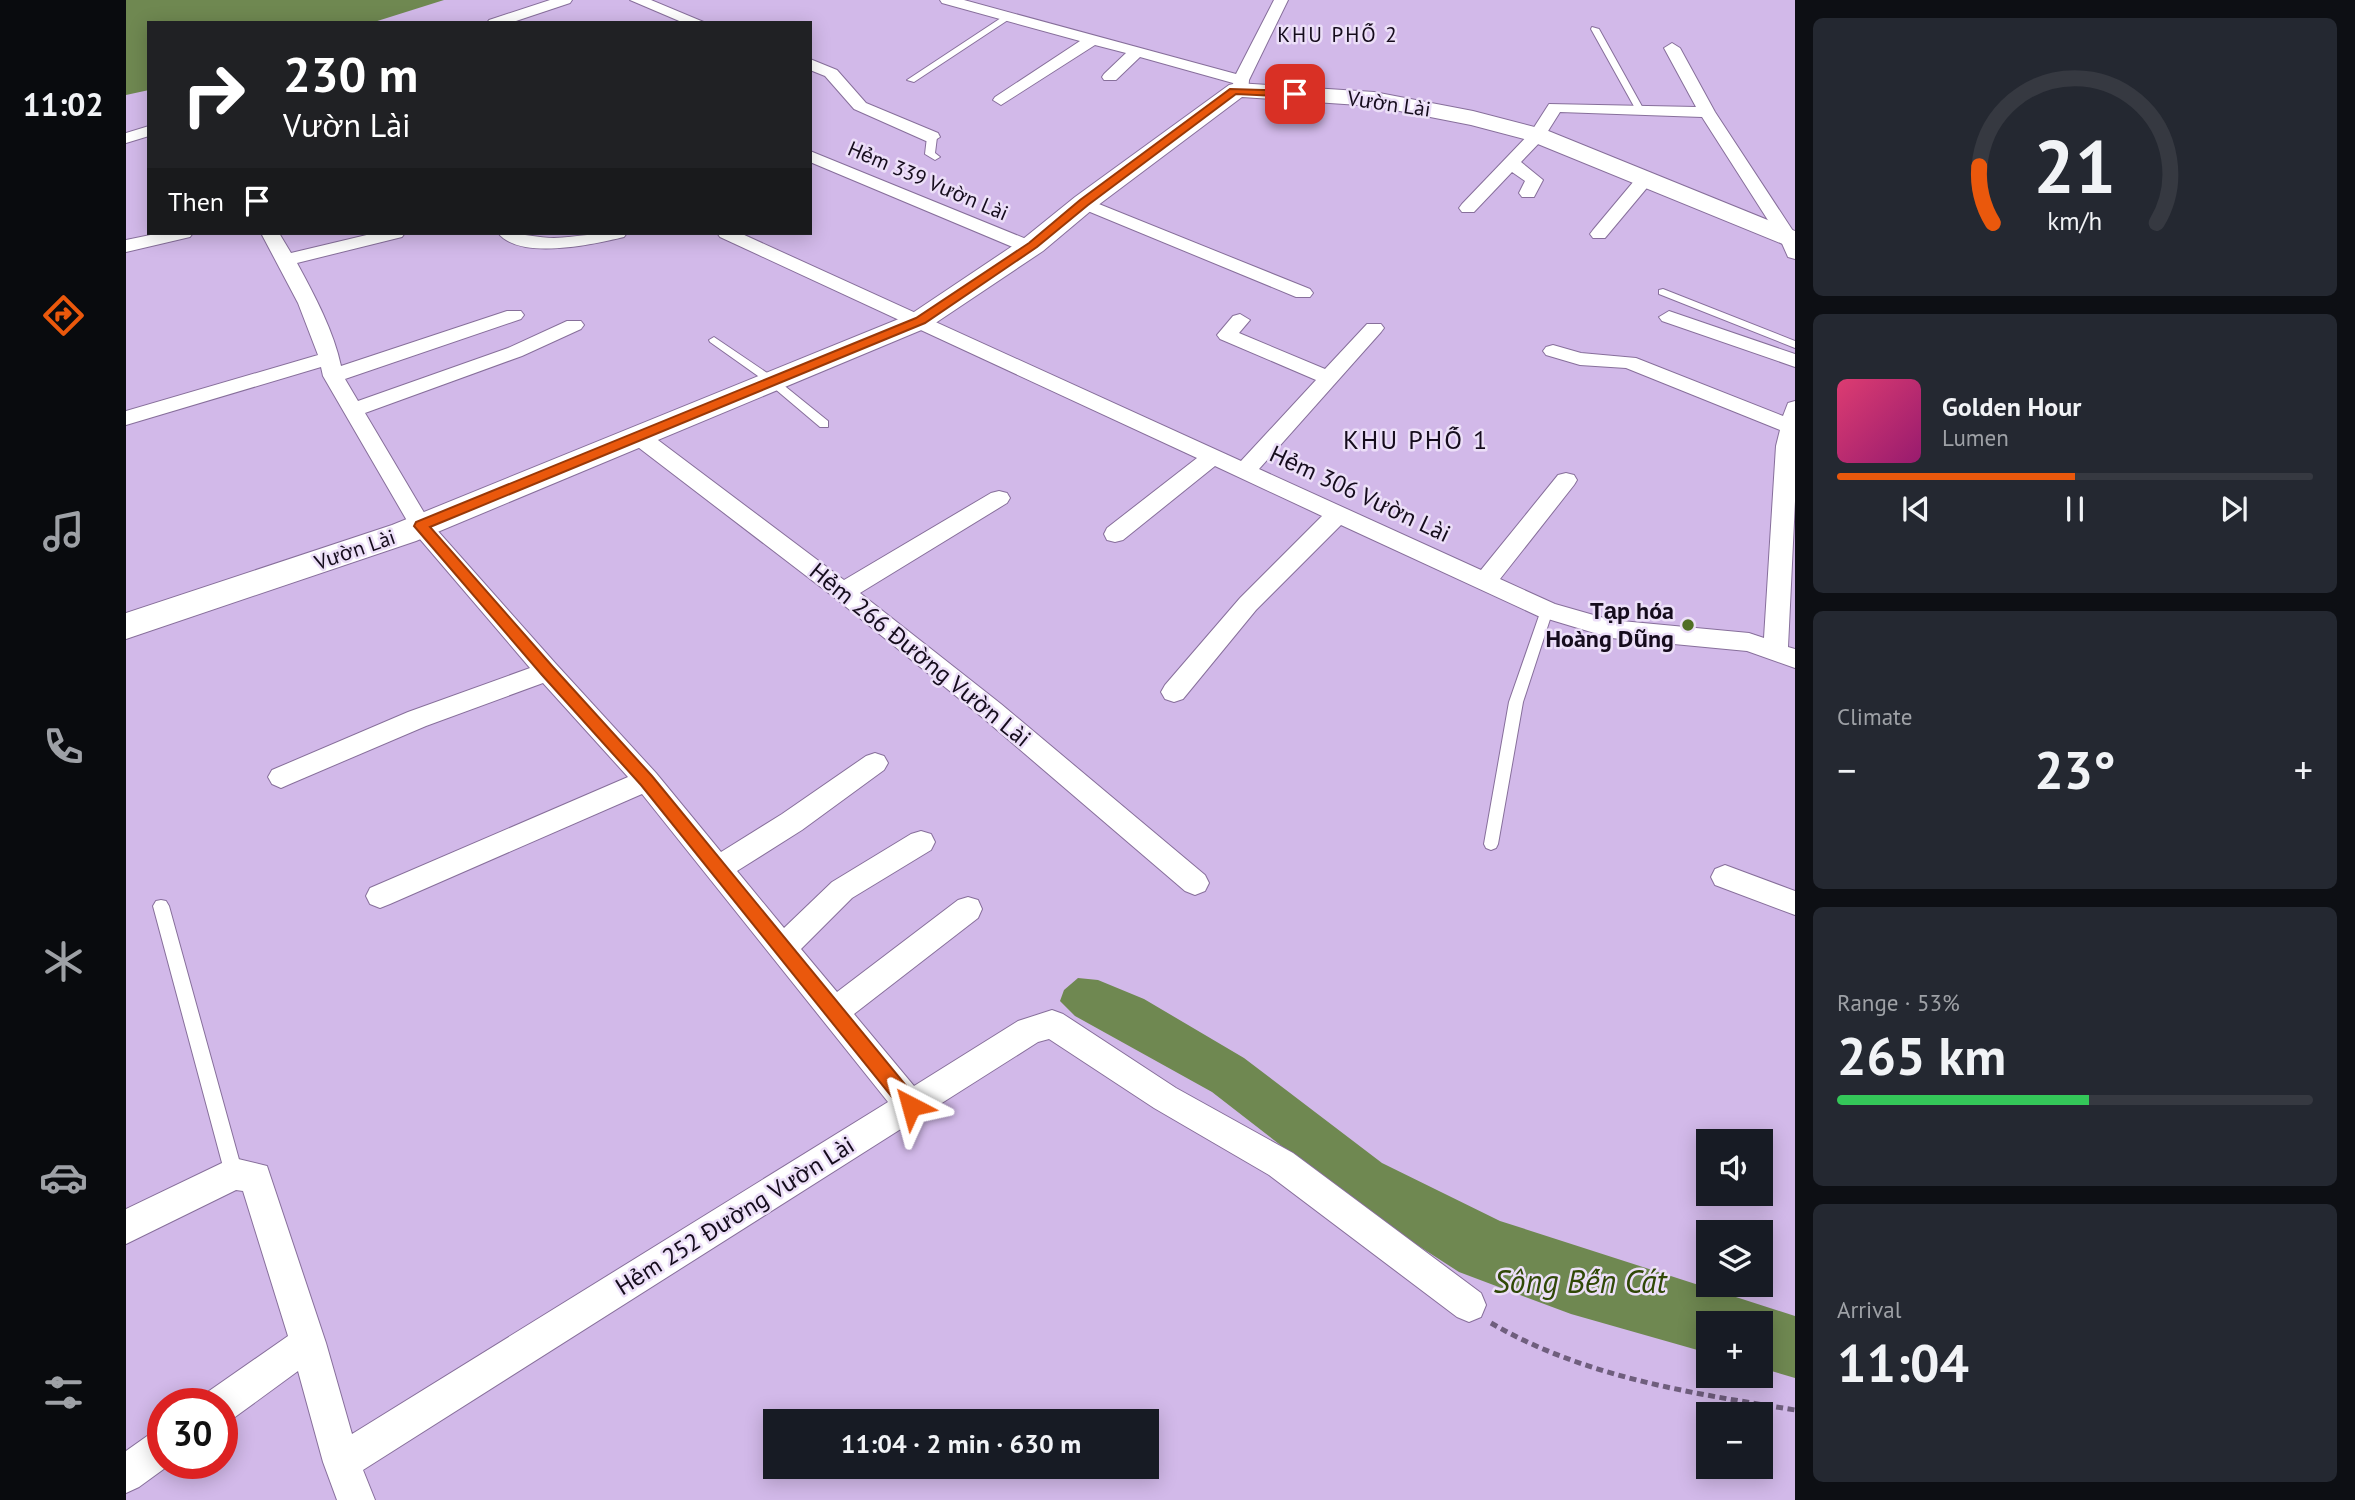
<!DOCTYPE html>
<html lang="en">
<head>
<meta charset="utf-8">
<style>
	body { margin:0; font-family:"PT Sans",sans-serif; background:#242831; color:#f1f3f6; height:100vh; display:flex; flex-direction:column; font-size:26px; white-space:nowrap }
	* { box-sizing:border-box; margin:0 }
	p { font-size:23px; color:#9ea1a6 }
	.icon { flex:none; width:38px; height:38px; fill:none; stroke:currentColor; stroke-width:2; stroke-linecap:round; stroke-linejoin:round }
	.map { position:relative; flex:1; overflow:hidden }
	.panel { display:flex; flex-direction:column; gap:18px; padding:18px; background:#0d0f14; width:560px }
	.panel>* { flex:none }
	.guide { position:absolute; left:21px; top:21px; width:665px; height:214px; border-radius:0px; box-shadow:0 4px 18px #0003; background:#202124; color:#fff; overflow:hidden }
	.tools { position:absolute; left:1570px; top:1129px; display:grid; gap:14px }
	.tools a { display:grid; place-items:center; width:77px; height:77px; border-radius:0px; background:#171b24; box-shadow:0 4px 18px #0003; font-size:35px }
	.speed { position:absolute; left:21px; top:1388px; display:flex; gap:14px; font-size:35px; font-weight:700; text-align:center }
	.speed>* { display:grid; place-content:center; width:91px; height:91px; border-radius:50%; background:#171b24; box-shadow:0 4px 18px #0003; line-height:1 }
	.speed .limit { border:10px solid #d22; background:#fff; color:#111 }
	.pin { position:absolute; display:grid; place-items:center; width:60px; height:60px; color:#fff; margin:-30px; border-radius:14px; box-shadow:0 4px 10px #0006 }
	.me { position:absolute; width:77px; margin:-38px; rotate:321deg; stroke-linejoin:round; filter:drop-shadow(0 0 5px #0008) }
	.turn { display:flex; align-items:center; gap:24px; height:147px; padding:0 21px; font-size:32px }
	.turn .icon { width:91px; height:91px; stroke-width:2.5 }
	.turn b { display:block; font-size:49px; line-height:60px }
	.then { display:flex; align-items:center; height:66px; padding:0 21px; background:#0003; gap:14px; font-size:26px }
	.big { font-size:52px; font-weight:700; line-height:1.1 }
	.panel .card { flex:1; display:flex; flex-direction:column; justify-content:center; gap:10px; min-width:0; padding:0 24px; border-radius:10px; background:#242831 }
	.panel .dial { align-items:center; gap:0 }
	.dial svg { height:182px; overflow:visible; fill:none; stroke:#363941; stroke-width:7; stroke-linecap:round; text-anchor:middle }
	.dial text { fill:#f1f3f6; stroke:none }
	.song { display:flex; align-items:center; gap:21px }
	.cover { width:84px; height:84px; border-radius:10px; background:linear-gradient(135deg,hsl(340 70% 55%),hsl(320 70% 35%)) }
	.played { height:7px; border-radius:4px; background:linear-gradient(90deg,#ea580c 50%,#363941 50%) }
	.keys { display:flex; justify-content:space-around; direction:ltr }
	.heat { display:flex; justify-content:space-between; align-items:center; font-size:38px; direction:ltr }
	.charge { height:10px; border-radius:5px; background:linear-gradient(90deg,#34c759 53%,#363941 0) }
	.trip { position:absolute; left:637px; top:1409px; width:396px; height:70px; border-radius:0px; background:#171b24; box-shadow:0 4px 18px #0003; font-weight:700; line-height:70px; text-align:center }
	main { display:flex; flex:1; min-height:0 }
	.dock { display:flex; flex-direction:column; width:126px; justify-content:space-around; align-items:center; background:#090b0e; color:#9ea1a6 }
	.dock .icon { width:49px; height:49px }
	.dock .on { color:#ea580c }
	.dock b { font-size:32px; color:#f1f3f6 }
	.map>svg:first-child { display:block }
	.water { fill:#6f8851 }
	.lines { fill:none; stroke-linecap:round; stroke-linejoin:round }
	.lane-casing { stroke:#876f9b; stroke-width:2 }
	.street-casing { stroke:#876f9b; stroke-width:2 }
	.secondary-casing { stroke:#876f9b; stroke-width:2 }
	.path { stroke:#6f5e7d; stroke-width:5; stroke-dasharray:7 4.5; stroke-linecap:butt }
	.lane { fill:#fff; fill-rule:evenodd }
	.street { fill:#fff; fill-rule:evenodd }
	.secondary { fill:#fff; fill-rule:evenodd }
	.route { fill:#ea580c; stroke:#983908; stroke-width:2 }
	.poi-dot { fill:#506f24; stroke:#ecdff8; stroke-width:2.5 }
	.labels { text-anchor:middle; stroke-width:5; stroke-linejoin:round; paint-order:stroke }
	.far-neighbourhood-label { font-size:21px; letter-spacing:2px; fill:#150c1c; stroke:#ecdff8 }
	.far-street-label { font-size:21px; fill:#150c1c; stroke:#ecdff8 }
	.street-label { font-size:24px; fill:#150c1c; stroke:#ecdff8 }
	.poi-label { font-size:24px; font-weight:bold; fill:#150c1c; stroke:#ecdff8; text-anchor:end }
	.neighbourhood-label { font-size:26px; letter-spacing:2px; fill:#150c1c; stroke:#ecdff8 }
	.near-water-label { font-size:32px; font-style:italic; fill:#304807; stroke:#ecdff8 }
</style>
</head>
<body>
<main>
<nav class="dock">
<b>11:02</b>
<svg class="icon on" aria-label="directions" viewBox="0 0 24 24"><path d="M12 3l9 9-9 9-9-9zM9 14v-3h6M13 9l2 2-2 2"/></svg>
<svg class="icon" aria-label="music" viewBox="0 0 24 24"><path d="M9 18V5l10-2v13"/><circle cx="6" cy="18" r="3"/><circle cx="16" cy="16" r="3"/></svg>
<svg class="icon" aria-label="phone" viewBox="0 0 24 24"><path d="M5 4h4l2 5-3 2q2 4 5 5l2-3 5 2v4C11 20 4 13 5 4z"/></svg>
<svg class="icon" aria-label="climate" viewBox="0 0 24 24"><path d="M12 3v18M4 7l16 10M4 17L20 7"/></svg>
<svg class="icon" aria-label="car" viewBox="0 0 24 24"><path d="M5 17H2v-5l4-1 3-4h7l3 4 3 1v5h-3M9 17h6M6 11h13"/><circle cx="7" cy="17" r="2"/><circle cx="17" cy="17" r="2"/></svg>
<svg class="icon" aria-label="filters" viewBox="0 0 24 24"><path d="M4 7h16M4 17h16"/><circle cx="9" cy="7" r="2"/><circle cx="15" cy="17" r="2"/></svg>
</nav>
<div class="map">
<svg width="1669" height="1500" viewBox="0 0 1669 1500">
	<rect width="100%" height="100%" fill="#d2b9e9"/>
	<path class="water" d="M 0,0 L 318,0 L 245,23 L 23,23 L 23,90 L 0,95 Z
		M 952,978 L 972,980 L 1018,999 L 1118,1058 L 1256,1163 L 1374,1221 L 1669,1316 L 1669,1378 L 1635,1368 L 1634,1323 L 1582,1323 L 1582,1353 L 1445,1314 L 1333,1272 L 1246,1216 L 1086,1092 L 949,1016 L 934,1001 L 938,990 Z"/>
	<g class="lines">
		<g class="lane-casing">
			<path id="lane" d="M 881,14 L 888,16 L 788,82 L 781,80 Z
				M 1466,27 L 1473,29 L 1518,110 L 1517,112 L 1510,110 L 1465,29 Z
				M 806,134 L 811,137 L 809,153 L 814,157 L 809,160 L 799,154 L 801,137 Z
				M 1537,289 L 1669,341 L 1669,348 L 1533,294 L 1533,290 Z
				M 588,337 L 650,379 L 702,421 L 702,427 L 694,427 L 642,383 L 584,342 L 583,340 Z
				M 1421,605 L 1427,610 L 1397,702 L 1372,844 L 1370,848 L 1365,850 L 1360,848 L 1358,844 L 1383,702 L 1415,610 Z
				M 35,900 L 40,901 L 43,906 L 117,1174 L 114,1180 L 108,1182 L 102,1180 L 99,1174 L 27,906 L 30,901 Z"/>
		</g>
		<g class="street-casing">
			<path id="street" d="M 424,0 L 446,0 L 444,3 L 384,23 L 361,23 L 363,20 Z
				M 504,0 L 525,0 L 580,23 L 558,23 Z
				M 814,0 L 838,0 L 1110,74 L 1148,0 L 1162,0 L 1123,80 L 1122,93 L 1110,93 L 1107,83 L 1014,57 L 990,80 L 978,80 L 976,77 L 978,74 L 1000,53 L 969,45 L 875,105 L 867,100 L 869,97 L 954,41 L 816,3 Z
				M 1546,43 L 1554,48 L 1589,112 L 1669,234 L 1669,259 L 1662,257 L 1654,239 L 1576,117 L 1434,112 L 1417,139 L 1395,162 L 1417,180 L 1408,197 L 1396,197 L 1393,193 L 1399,181 L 1386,172 L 1348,212 L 1336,212 L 1333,208 L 1336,204 L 1405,132 L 1423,104 L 1570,107 L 1538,48 Z
				M 684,59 L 711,70 L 740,103 L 812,133 L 814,137 L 806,142 L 800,141 L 728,109 L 699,76 L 684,70 Z
				M 23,126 L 23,136 L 0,143 L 0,133 Z
				M 684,151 L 910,243 L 912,247 L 910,251 L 896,251 L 684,162 Z
				M 1519,174 L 1525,175 L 1528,179 L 1525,183 L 1479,238 L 1467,238 L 1464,234 L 1467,230 L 1513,175 Z
				M 958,198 L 1184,289 L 1187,293 L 1184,297 L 1170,297 L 952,207 L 949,203 L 952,199 Z
				M 34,233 L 67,233 L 64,237 L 0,252 L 0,240 Z
				M 135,233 L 153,233 L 165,253 L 249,233 L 279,233 L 276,237 L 171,263 C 189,296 208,332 215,366 L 381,311 L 395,311 L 398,315 L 395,319 L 219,379 L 232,401 L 382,348 L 441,321 L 455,321 L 458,325 L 455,329 L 396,356 L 239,413 L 303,521 L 430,664 L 530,773 L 595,852 L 656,814 L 740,756 L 749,753 L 758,756 L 762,763 L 758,770 L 676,830 L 611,871 L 658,928 L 706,882 L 785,834 L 795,831 L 805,834 L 809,842 L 805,850 L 726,898 L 675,949 L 711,992 L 832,900 L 842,897 L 852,900 L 856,909 L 852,918 L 728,1014 L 788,1086 L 892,1021 L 926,1010 L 937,1014 L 1050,1088 L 1167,1153 L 1355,1293 L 1360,1305 L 1355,1317 L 1343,1322 L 1331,1317 L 1143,1175 L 1028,1108 L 923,1039 L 912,1042 L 237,1470 L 249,1500 L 211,1500 L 197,1462 L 172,1371 L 109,1417 L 96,1422 L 96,1404 L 78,1404 L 83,1391 L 162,1336 L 117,1191 L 110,1190 L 0,1244 L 0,1209 L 96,1163 L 108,1158 L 141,1166 L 200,1343 L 226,1434 L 762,1102 L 516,794 L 264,904 L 254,908 L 244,904 L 240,896 L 244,888 L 502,777 L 417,683 L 300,726 L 164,784 L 155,788 L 146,784 L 142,777 L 146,770 L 282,712 L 404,668 L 287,531 L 197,376 L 195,367 L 0,425 L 0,411 L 192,355 L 172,303 Z
				M 372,233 C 391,232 409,238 428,238 C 453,237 476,232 501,233 L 498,237 C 469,244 394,261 372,233 Z
				M 591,233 L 614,233 L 1115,461 L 1190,380 L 1094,339 L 1091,335 L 1107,316 L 1114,314 L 1124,320 L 1113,333 L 1199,369 L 1241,324 L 1255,324 L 1258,328 L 1255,332 L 1133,469 L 1355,570 L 1432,475 L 1440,473 L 1448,475 L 1451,480 L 1448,485 L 1374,579 L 1429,604 L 1485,620 L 1623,633 L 1638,638 L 1650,446 L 1654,430 L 1500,368 L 1454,365 L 1420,355 L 1417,351 L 1420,347 L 1427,345 L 1455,353 L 1510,358 L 1657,416 L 1662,403 L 1669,401 L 1669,501 L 1662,647 L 1669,649 L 1669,668 L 1621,651 L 1485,638 L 1412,616 L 1215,525 L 1130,610 L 1057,699 L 1048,702 L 1039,699 L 1035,692 L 1039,685 L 1114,598 L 1196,516 L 1089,466 L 997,540 L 989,542 L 981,540 L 978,534 L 981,528 L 1071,458 L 594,237 Z
				M 1543,311 L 1669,354 L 1669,367 L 1536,321 L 1533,317 Z
				M 512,429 L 520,431 L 718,580 L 865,493 L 873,491 L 881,493 L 884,498 L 881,503 L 734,593 L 875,704 L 1079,875 L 1083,883 L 1079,891 L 1069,895 L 1059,891 L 857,718 L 709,598 L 504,441 L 501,436 L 504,431 Z
				M 1599,865 L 1669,891 L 1669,915 L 1589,885 L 1585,877 L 1589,869 Z
				M 37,1429 L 37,1463 L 46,1463 L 13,1487 L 0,1493 L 0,1451 L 24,1434 Z"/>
		</g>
		<g class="secondary-casing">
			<path id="secondary" d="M 1111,83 L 1248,92 L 1347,111 L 1420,130 L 1669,231 L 1669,249 L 1402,140 L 1345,125 L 1248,106 L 1116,97 L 967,209 L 917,251 L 805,326 L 290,541 L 0,639 L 0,613 L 266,525 L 785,314 L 897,239 L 949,197 L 1103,85 Z"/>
		</g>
		<path class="path" d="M 1365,1323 C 1458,1377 1564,1393 1669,1410"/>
		<use href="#lane" class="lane"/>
		<use href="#street" class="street"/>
		<use href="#secondary" class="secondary"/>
	</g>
	<path class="route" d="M 1104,89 L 1169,91 L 1174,94 L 1169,97 L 1110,94 L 962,205 L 911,247 L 799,323 L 304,527 L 427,667 L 526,776 L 791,1099 L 794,1106 L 791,1112 L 785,1115 L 778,1112 L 515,785 L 416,675 L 288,526 L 290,522 L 790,318 L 903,243 L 954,200 Z"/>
	<circle class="poi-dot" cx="1562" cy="625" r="7"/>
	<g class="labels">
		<g class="far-neighbourhood-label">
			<text x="1212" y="42">KHU PHỐ 2</text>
		</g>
		<g class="far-street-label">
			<text transform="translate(1263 104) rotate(8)" y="7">Vườn Lài</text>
			<text transform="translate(802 181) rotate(23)" y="7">Hẻm 339 Vườn Lài</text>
			<text transform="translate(229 550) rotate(-19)" y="7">Vườn Lài</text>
		</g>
		<g class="street-label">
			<text transform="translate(1234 494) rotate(25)" y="8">Hẻm 306 Vườn Lài</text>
			<text transform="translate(794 655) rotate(39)" y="8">Hẻm 266 Đường Vườn Lài</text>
			<text transform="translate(609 1216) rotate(-32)" y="8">Hẻm 252 Đường Vườn Lài</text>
		</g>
		<g class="poi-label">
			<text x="1548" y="619">Tạp hóa<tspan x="1548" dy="28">Hoàng Dũng</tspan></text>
		</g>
		<g class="neighbourhood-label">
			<text x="1290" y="449">KHU PHỐ 1</text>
		</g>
		<g class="near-water-label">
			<text x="1454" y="1293">Sông Bến Cát</text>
		</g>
	</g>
</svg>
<div class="tools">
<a><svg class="icon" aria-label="sound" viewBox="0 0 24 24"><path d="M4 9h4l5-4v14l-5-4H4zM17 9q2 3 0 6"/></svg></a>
<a><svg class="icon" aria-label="layers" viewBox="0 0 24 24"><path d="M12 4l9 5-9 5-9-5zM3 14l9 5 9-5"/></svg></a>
<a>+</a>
<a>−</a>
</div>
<div class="speed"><div class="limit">30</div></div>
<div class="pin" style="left:1169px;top:94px;background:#d93025"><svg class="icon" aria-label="arrive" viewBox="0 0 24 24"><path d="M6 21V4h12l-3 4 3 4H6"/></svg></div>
<svg class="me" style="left:785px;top:1106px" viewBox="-20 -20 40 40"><path d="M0-17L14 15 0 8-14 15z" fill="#ea580c" stroke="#fff" stroke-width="4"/></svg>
<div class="trip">11:04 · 2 min · 630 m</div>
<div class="guide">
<div class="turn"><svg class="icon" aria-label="right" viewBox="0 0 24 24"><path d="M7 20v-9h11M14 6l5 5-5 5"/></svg><div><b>230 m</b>Vườn Lài</div></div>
<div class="then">Then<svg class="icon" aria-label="arrive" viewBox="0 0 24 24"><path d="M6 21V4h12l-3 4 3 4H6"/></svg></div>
</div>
</div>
<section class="panel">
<div class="card dial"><svg viewBox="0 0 100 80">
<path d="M14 69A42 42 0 1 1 86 69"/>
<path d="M14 69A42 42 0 0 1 8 44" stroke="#ea580c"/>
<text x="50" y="56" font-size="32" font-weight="700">21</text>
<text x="50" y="72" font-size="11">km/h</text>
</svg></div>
<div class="card">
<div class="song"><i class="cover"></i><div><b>Golden Hour</b><p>Lumen</p></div></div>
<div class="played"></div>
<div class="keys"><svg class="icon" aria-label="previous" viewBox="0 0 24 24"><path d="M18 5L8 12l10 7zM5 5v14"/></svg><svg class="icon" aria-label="pause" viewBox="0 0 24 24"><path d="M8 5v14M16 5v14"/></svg><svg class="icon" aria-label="next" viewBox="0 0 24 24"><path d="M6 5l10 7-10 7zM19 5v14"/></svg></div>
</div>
<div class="card"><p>Climate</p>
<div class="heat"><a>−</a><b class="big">23°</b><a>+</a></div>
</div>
<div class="card"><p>Range · 53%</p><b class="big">265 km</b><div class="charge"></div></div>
<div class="card"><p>Arrival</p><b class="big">11:04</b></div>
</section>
</main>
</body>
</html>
